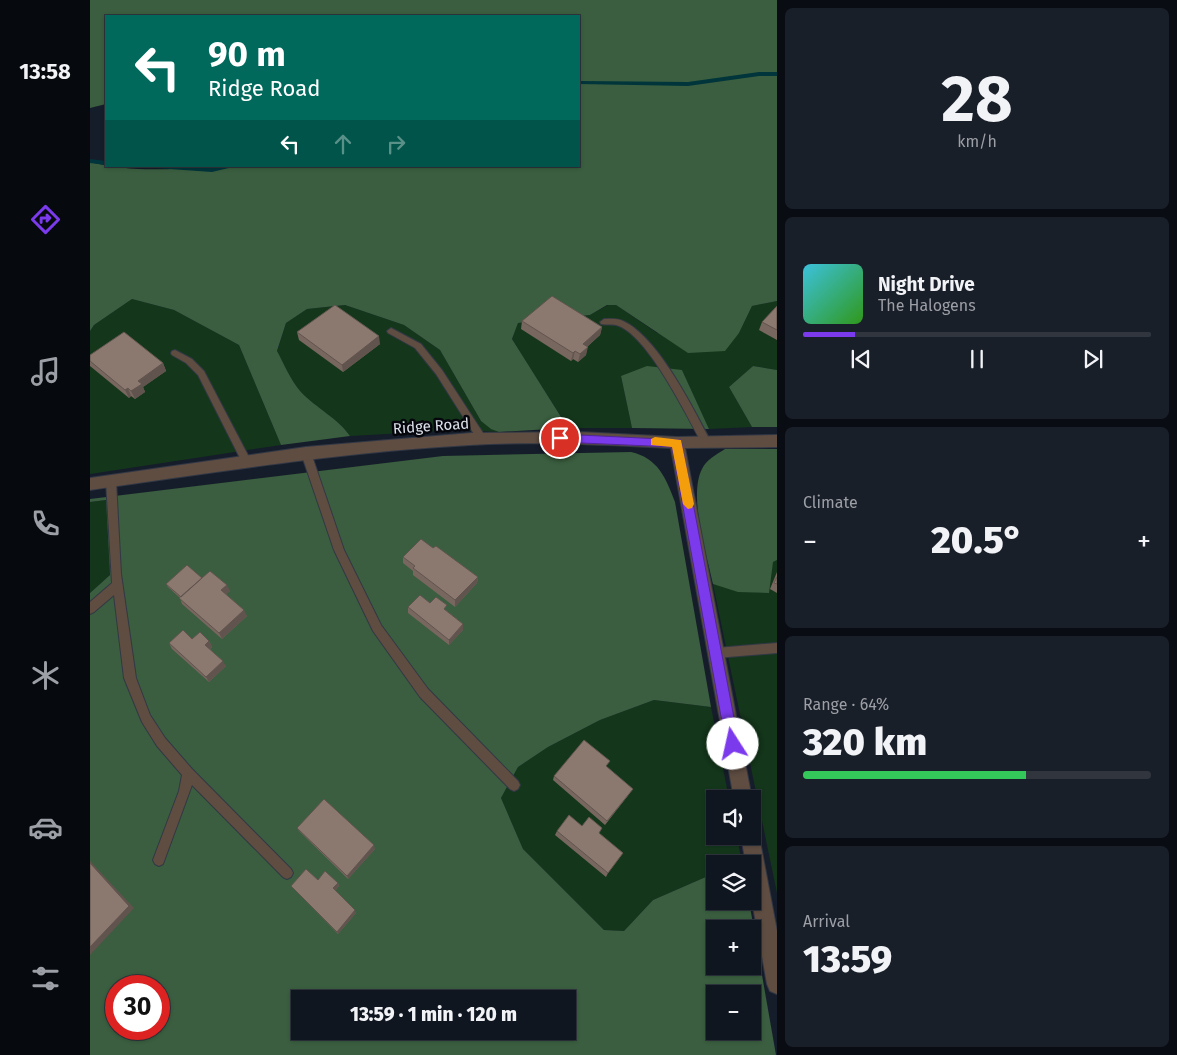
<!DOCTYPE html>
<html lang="en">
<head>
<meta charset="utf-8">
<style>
	body { margin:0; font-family:"Fira Sans",sans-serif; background:#191f29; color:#f1f3f6; height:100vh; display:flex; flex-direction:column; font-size:19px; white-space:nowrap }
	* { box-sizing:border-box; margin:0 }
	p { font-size:16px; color:#9c9fa5 }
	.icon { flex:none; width:28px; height:28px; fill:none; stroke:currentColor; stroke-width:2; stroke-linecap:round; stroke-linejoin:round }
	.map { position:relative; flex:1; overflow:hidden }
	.drawer { display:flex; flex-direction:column; gap:8px; padding:8px; background:#090c12; width:400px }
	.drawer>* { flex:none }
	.banner { position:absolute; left:15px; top:15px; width:475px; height:152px; border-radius:0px; box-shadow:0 1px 4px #0004,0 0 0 1px #30353e; background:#00695c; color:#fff; overflow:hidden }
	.controls { position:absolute; left:616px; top:790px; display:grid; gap:10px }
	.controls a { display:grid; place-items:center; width:55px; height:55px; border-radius:0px; background:#101620; box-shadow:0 1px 4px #0004,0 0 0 1px #30353e; font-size:25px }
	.speed { position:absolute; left:15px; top:975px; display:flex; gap:10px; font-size:25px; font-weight:700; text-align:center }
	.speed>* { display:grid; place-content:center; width:65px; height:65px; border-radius:50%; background:#101620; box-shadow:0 1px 4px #0004,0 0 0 1px #30353e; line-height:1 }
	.speed .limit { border:8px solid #d22; background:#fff; color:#111 }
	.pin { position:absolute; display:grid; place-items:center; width:42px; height:42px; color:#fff; margin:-21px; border:2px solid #fff; border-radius:50%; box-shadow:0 1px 5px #0007 }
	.me { position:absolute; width:55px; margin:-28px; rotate:350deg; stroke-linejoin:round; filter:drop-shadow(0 0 4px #0008) }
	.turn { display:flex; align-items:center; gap:18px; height:105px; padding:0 20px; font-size:22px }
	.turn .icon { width:65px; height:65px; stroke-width:2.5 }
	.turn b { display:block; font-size:35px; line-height:42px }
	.lanes { display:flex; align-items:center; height:48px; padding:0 20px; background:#0003; justify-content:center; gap:25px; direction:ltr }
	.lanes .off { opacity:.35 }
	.big { font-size:38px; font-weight:800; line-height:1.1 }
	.drawer .tile { flex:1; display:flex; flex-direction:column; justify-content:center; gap:8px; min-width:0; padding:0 18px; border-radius:8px; background:#191f29 }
	.drawer .dial { align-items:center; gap:0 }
	.dial b { font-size:65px; line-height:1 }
	.song { display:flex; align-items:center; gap:15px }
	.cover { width:60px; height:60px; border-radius:8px; background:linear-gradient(135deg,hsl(190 70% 55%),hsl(110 70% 35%)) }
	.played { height:5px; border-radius:2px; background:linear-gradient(90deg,#7c3aed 15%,#30353e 15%) }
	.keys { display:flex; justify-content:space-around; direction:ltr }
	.heat { display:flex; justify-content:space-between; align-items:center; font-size:28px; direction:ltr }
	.charge { height:8px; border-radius:4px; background:linear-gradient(90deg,#34c759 64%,#30353e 0) }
	.trip { position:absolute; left:201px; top:990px; width:285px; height:50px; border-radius:0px; background:#101620; box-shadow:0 1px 4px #0004,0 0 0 1px #30353e; font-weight:800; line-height:50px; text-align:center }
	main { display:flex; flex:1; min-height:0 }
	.menu { display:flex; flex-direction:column; width:90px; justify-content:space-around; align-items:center; background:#06090d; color:#9c9fa5 }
	.menu .icon { width:35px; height:35px }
	.menu .active { color:#7c3aed }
	.menu b { font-size:22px; color:#f1f3f6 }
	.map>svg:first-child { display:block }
	.green { fill:#14371b }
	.forest { fill:#3a5e3f; fill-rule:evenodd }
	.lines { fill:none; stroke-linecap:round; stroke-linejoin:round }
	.stream { fill:#00353b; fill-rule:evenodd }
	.lane-casing { stroke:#323845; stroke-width:2 }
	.street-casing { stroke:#323845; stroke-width:2 }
	.lane { fill:#5f4d42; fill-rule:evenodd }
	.street { fill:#5f4d42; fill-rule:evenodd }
	.wall { fill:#78675f }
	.shaded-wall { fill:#61544e }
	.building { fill:#8b786f; stroke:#61544e }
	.route { fill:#7c3aed; stroke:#51269a }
	.slow { fill:#f59e0b }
	.labels { text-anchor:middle; stroke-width:5; stroke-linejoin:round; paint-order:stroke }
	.street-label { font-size:15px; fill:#dce1ea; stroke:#05070d }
</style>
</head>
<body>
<main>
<nav class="menu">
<b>13:58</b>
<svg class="icon active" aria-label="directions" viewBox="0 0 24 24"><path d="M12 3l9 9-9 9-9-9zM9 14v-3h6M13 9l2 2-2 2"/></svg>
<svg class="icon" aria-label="music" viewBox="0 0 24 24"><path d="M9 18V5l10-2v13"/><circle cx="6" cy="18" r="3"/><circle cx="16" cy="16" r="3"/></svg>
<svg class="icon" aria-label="phone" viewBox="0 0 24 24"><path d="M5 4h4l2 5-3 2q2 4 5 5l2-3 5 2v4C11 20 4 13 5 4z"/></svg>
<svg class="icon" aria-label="climate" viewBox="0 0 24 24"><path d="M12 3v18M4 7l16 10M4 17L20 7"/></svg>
<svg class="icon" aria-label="car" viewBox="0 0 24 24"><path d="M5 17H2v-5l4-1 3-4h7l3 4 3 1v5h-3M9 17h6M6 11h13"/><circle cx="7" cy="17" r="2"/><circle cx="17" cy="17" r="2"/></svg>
<svg class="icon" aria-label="filters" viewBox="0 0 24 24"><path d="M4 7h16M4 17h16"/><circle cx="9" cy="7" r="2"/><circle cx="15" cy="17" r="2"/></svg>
</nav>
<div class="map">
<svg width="687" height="1055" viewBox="0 0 687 1055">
	<rect width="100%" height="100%" fill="#161d2a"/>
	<path class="green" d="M 42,299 L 84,310 L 149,345 L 191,445 L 0,474 L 0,331 L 4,325 Z
		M 687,301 L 687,370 L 663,366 L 639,387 L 662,427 L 619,429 L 592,370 L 531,376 L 542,428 L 478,428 L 422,339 L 428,323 L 500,315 L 518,305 L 526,305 L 567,333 L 649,333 L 662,306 Z
		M 255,305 L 314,325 L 350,350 L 391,421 L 409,432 L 367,430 L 260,436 C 249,419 226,408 211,392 C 201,381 194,364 187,352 L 196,323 L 217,309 Z
		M 16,500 L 20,575 L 0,593 L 0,502 Z
		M 687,560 L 687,893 L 623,584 L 628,585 Z
		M 564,700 L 621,707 L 639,799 L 625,799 L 625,836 L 647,836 L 652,864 L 625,864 L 625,877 L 618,876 L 563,900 L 534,931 L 514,930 L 433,849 L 411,798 L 428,767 L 458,747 L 510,720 Z"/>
	<path class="forest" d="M 0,0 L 687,0 L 687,301 L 662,306 L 649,333 L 635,351 L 598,353 L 526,305 L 517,305 L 500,315 L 428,323 L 422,339 L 478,428 L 409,432 L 401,429 L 391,421 L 350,350 L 314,325 L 255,305 L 217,309 L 196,323 L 187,351 C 194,364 201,381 211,392 C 226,408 249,419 260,436 L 191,445 L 149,345 L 84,310 L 42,299 L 4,325 L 0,331 L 0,162 C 35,171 77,171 112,166 L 489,166 L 489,16 L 16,16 L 16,104 L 0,108 Z
		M 557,366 L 592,370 L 619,429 L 542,428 L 531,376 Z
		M 663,366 L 687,370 L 687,427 L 662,427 L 639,387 Z
		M 635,449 L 687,449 L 687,560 L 683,562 L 679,593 L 648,592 L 623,584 C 617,555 598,496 612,469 C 616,460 627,454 635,449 Z
		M 541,452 C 568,458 576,478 585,502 L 621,707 L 564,700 L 510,720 L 458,747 L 428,767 L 411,798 L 433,849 L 514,930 L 534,931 L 563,900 L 618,876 L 625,877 L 625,901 L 659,901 L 686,1055 L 0,1055 L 0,593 L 20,575 L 16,500 L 0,502 L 0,499 L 353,456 ZM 625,929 L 662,929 L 662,966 L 625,966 ZM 26,986 L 69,986 L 69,1029 L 26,1029 ZM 625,994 L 662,994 L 662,1031 L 625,1031 ZM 210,999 L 478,999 L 478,1031 L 210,1031 Z"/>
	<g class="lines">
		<path class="stream" d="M 669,72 L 687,72 L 687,76 L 669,76 L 598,86 L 489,84 L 489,81 L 598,82 Z
			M 0,159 L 16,161 L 16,165 L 0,163 Z
			M 62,166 L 94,166 L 122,168 L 133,166 L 147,166 L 122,172 L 65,168 Z"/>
		<g class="lane-casing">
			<path id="lane" d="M 514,319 C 521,319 527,318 533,321 C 568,337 603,408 621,442 L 619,445 L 613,445 C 597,417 557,333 526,325 C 521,324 516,325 511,324 L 510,322 Z
				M 301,328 L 331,344 L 352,370 L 395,436 L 397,439 L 395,442 L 389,442 L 346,374 L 325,348 L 298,333 L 297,331 Z
				M 85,350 L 102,359 L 114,371 L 161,461 L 159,464 L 153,464 L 108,375 L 96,363 L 82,355 L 81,353 L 82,351 Z
				M 216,449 L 221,453 L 254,550 L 291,625 L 338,689 L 428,781 L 430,785 L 428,789 L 424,791 L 420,789 L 330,697 L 283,631 L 244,550 L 211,453 Z
				M 21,477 L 24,478 L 26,481 L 31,574 L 46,678 L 60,715 L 75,738 L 102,769 L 201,869 L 203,873 L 201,877 L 197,879 L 193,877 L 102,785 L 73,864 L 69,866 L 65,864 L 63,860 L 89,791 L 92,775 L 67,746 L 52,722 L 34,678 L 24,595 L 4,612 L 0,614 L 0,602 L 22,583 L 16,481 L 18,478 Z
				M 687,643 L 687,653 L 626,658 L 622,657 L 621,653 L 622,649 L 626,648 Z"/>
		</g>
		<g class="street-casing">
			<path id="street" d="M 489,432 L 587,437 L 687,435 L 687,447 L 595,448 L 662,799 L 644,799 L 581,448 C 514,445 447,441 380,445 C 252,452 126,472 0,490 L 0,478 L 216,447 L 381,433 Z
				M 662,828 L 666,830 L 669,836 L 687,931 L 687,994 L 680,991 L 677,984 L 662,901 L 662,864 L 656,864 L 651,836 L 662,836 Z"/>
		</g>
		<use href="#lane" class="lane"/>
		<use href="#street" class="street"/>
	</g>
	<path class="wall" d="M 687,306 L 687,340 L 669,330 L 672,322 Z
		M 432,321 L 512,327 L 510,335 L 497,347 L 496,355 L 488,362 L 483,359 L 481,361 L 431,329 Z
		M 207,332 L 290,344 L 253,372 L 209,340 Z
		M 0,355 L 73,363 L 76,371 L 53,387 L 55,392 L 45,399 L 41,396 L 39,398 L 0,366 Z
		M 343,548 L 388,577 L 387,583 L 365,607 L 323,575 L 323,571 L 313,563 L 313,557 Z
		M 687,572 L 687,593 L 680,589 Z
		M 112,578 L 140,591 L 136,594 L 157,616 L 132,639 L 92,604 L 90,598 L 78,587 L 76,584 Z
		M 340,603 L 357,611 L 373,624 L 373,630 L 359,645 L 318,613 L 318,607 Z
		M 102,639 L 119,641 L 122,647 L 120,649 L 136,666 L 119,682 L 82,649 L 79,643 Z
		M 517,767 L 540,793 L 515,825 L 463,780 L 464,776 Z
		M 492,826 L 509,833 L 518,873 L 516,877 L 465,835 L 467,831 Z
		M 207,828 L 285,849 L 258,879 L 209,831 Z
		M 228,880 L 248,883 L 249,886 L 245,891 L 266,913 L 248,934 L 201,886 Z"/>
	<path class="shaded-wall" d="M 512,327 L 510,335 L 491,352 L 493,344 Z
		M 289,336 L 290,344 L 253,372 L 252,365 Z
		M 498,347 L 496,355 L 488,362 L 490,354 Z
		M 485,351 L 483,359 L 481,361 L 483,353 Z
		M 73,363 L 76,371 L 53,387 L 55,392 L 45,399 L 41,391 L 48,381 Z
		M 38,388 L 41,396 L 39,398 L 35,390 Z
		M 388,577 L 387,583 L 365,607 L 365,600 Z
		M 137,585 L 140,591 L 134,596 L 131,590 Z
		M 154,610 L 157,616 L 132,639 L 129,633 Z
		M 373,624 L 373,630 L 359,645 L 359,640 Z
		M 119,641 L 122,647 L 118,651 L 115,645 Z
		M 133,661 L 136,666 L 119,682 L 116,677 Z
		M 284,845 L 285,849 L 258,879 L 257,876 Z
		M 0,861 L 44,908 L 0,955 Z
		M 248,883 L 249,886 L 245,891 L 243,888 Z
		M 265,910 L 266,913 L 248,934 L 247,932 Z"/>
	<path class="building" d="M 462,296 L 512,327 L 493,344 L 498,347 L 490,354 L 485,351 L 483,353 L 432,321 Z
		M 245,305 L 289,336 L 252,365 L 207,332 Z
		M 687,306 L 687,330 L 672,322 Z
		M 34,332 L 73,363 L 48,381 L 52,384 L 41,391 L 38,388 L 35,390 L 0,361 L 0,355 Z
		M 331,539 L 343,548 L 346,546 L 388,577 L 365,600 L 323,568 L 325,566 L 313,557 Z
		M 97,565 L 112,578 L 91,597 L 76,584 Z
		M 120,571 L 137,585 L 131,590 L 154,610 L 129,633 L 89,598 Z
		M 687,577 L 687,584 L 684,583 Z
		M 330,595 L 340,603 L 346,597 L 357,605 L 354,609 L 373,624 L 359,640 L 318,607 Z
		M 93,630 L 102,639 L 110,632 L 119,641 L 115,645 L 133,661 L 116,677 L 79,643 Z
		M 494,740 L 520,761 L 516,766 L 543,789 L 517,821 L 464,776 Z
		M 234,799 L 284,845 L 257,876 L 207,828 Z
		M 479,815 L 492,826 L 499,817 L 512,828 L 509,833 L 533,853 L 518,873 L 467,831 Z
		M 0,863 L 39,906 L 0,947 Z
		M 216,869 L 228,880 L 235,871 L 248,883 L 243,888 L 265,910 L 247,932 L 201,886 Z"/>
	<path class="route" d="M 470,434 L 591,440 L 649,744 L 647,749 L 643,751 L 638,749 L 636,744 L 582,447 L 470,442 L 465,438 Z"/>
	<path class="slow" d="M 565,437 L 591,440 L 604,504 L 602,508 L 598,509 L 593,504 L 582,447 L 561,445 L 561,439 Z"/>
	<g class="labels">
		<g class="street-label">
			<text transform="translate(341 426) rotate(-4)" y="5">Ridge Road</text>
		</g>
	</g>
</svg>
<div class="controls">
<a><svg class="icon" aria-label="sound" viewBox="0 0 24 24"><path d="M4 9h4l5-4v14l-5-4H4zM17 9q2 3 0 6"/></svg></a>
<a><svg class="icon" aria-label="layers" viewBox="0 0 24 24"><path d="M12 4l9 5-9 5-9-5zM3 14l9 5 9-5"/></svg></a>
<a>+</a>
<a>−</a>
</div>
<div class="speed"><div class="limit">30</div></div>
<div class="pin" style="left:470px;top:438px;background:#d93025"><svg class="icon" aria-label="arrive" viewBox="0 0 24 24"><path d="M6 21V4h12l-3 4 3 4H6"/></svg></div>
<svg class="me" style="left:643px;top:744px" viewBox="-20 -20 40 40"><circle r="19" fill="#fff"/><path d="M0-13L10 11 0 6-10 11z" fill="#7c3aed"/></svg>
<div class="trip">13:59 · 1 min · 120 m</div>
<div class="banner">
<div class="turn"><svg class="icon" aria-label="left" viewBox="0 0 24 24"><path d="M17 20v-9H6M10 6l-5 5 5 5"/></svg><div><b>90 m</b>Ridge Road</div></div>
<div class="lanes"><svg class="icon" aria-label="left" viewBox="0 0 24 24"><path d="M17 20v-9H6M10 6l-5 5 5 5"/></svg><svg class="icon off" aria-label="ahead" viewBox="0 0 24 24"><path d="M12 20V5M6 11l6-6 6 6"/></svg><svg class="icon off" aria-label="right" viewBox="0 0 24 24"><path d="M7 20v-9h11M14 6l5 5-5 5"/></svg></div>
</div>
</div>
<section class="drawer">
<div class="tile dial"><b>28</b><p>km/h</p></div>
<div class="tile">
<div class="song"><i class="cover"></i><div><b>Night Drive</b><p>The Halogens</p></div></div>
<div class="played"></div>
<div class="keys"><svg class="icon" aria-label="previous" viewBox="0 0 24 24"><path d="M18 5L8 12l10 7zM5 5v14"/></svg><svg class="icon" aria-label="pause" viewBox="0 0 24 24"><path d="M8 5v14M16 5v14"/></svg><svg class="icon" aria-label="next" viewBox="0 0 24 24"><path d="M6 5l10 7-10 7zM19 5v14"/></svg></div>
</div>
<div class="tile"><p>Climate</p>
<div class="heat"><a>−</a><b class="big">20.5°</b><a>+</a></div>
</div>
<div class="tile"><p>Range · 64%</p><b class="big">320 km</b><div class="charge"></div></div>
<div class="tile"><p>Arrival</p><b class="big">13:59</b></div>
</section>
</main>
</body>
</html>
